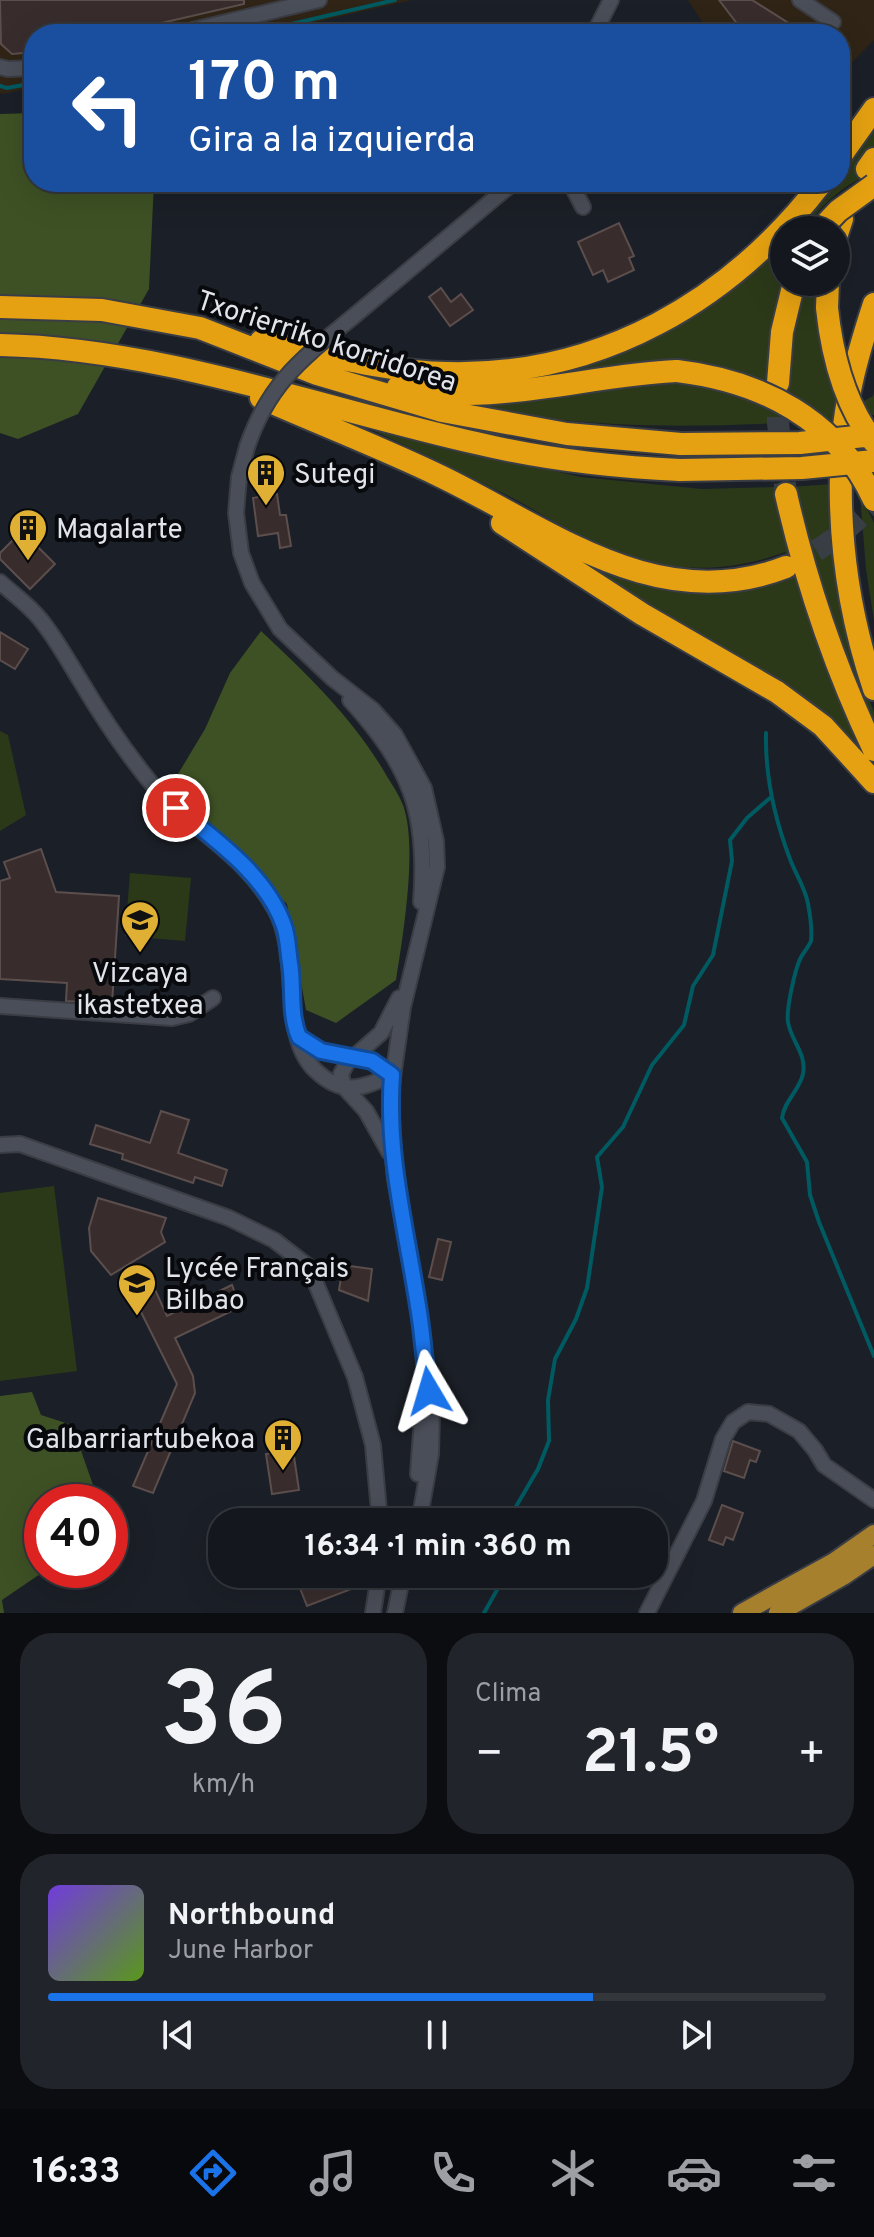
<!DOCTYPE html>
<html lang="es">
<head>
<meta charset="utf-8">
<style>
	body { margin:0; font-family:Overpass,sans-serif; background:#21242a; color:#f1f3f6; height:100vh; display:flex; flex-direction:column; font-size:30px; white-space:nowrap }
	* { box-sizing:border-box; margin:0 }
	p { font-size:26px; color:#9d9fa4 }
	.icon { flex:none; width:44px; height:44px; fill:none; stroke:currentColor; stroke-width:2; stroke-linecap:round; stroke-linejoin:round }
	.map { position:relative; height:1613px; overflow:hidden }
	.sheet { display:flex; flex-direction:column; gap:20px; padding:20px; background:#0b0d10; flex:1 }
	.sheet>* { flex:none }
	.hud { position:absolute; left:24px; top:24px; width:826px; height:168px; border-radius:32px; box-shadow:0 8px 32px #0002,0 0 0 2px #33363b; background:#1a4fa0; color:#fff; overflow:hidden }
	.fabs { position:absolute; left:770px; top:216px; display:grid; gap:16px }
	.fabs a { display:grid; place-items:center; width:80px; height:80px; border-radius:50%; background:#14171d; box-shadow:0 8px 32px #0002,0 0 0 2px #33363b; font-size:40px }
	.speed { position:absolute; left:24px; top:1484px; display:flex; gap:16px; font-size:40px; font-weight:700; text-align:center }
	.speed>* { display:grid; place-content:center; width:104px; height:104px; border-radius:50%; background:#14171d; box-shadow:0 8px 32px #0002,0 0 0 2px #33363b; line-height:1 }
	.speed .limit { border:12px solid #d22; background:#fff; color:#111 }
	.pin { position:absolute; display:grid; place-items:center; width:68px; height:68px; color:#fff; margin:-34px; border:4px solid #fff; border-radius:50%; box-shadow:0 2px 8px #0007 }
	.me { position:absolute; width:88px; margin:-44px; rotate:353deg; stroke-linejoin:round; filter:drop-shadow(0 0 6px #0008) }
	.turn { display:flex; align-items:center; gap:28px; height:168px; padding:0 32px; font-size:36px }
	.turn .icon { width:104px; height:104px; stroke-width:2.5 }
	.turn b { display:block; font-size:56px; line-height:68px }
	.big { font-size:60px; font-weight:700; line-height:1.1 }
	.sheet .card { flex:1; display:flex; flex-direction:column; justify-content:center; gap:12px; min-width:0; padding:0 28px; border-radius:32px; background:#21242a }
	.sheet .dial { align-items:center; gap:0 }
	.dial b { font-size:104px; line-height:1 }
	.song { display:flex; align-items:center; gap:24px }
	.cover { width:96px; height:96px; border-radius:12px; background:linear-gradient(135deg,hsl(260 70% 55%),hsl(90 70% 35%)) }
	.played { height:8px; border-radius:4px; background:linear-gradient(90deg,#1a73e8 70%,#33363b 70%) }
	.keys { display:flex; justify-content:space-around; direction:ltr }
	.heat { display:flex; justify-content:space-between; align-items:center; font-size:44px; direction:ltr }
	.sheet .tiles { flex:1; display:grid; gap:20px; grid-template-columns:1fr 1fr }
	.card:last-child { grid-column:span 2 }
	.trip { position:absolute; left:208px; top:1508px; width:460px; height:80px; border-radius:32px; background:#14171d; box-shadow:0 8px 32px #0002,0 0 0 2px #33363b; font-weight:700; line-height:80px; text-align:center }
	.tab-bar { display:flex; height:128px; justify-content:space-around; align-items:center; background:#08090c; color:#9d9fa4 }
	.tab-bar .icon { width:56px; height:56px }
	.tab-bar .current { color:#1a73e8 }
	.tab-bar b { font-size:36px; color:#f1f3f6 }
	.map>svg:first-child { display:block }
	.industrial { fill:#2f2415 }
	.green { fill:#2b3919 }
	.forest { fill:#3e5124 }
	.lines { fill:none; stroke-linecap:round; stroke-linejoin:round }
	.stream { stroke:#005a61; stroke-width:4 }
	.building { fill:#382d2c; stroke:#5b4e4d; stroke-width:2 }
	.highway-tunnel { stroke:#393d44; stroke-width:22; stroke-dasharray:22 11; stroke-linecap:butt }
	.minor-casing { stroke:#3b3d44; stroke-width:18 }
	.major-casing { stroke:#3b3d44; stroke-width:22 }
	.highway-casing { stroke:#3b3d44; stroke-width:26 }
	.minor { stroke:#4a4e58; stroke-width:14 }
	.major { stroke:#a7802d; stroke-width:18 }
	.highway { stroke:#e5a111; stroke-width:22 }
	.minor-bridge-casing { stroke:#3b3d44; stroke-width:18; stroke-linecap:butt }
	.highway-bridge-casing { stroke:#3b3d44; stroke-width:26; stroke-linecap:butt }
	.minor-bridge { stroke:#4a4e58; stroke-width:14 }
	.highway-bridge { stroke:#e5a111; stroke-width:22 }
	.route-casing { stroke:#114b97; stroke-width:20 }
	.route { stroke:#1a73e8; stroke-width:14 }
	.labels { text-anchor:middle; stroke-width:8; stroke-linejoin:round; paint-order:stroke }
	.street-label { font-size:28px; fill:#e1e4ea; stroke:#07090c }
	.poi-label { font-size:28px; fill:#e1e4ea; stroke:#07090c; text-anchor:start }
</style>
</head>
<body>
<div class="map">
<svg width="874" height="1613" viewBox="0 0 874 1613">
	<rect width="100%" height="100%" fill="#1b1f27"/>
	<path class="industrial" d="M 0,0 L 412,0 L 264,34 L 34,34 L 34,87 L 3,94 L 0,93 Z
		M 688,0 L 874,0 L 874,40 L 840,75 L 840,34 L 710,34 Z"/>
	<path class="green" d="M 874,126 L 874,172 C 846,184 821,203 805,230 L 795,230 L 833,182 L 840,182 L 840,173 Z
		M 784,242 C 784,290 772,338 768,387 C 666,338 593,374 489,383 L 607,356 L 676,326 L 713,304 L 758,268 Z
		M 800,282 L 823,282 C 823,327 820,373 843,413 L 873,396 L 874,392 L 874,415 L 824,422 L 812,409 L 784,391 Z
		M 671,377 L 761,401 L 796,422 C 712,427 628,428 543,418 C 517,415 491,408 465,404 Z
		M 372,430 L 581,477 L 702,489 L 776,487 L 784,523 L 852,726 L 869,761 L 857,746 L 816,711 L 557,546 L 762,585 L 793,577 L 785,552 C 728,574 664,573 606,549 C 576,537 549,518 520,502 C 472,477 422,453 372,430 Z
		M 832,484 L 833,544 L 838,598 L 860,676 L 874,712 L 874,729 L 834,641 L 790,487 Z
		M 860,495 L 874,523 L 874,621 L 866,569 Z
		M 0,731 L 8,735 L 26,815 L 0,831 Z
		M 130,873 L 191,878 L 185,941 L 125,936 Z
		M 54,1186 L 77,1371 L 0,1381 L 0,1193 Z"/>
	<path class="forest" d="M 34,113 L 34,182 L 154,182 L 149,289 L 78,414 L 18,439 L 0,433 L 0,114 Z
		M 261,631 C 309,676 355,720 388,778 C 393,786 399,795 403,805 C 418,846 403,936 396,980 L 336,1023 L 306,1010 L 287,904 L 169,789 L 205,729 L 230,673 Z
		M 32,1392 L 41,1415 L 72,1425 L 99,1502 L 42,1502 L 42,1570 L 46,1570 L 2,1600 L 4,1613 L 0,1613 L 0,1396 Z"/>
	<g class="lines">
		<path class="stream" d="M 248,34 L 395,0
			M 0,86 L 7,88 L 34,83
			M 766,733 C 765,777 774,817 790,859 C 795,873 806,889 808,904 C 810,914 812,931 811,941 C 809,946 804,952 801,957 C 795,969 786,1009 788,1022 C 791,1041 807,1054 803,1074 C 799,1091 784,1101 782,1118 L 807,1162 L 810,1195 L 819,1222 L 874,1356
			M 511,1522 L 514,1510 L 538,1469 L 549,1441 L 548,1400 L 555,1359 L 576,1319 L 587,1288 L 602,1187 L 597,1157 L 623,1127 L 652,1065 L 684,1025 L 693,986 L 713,955 L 732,861 L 730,840 L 747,818 L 770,798
			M 484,1613 L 506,1574"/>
	</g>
	<path class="building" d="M 0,0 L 244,0 L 244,4 L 114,34 L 34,34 L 34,52 L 12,54 L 1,44 Z
		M 719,0 L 752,0 L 806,34 L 745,34 Z
		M 619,223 L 634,256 L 629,258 L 634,270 L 608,282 L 603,270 L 593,275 L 578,242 Z
		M 441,288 L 451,302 L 461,294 L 473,310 L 450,326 L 429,297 Z
		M 277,494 L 280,515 L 286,515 L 291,546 L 280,548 L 278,533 L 258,536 L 253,498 Z
		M 22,531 L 55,564 L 30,589 L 0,559 L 0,553 Z
		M 0,632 L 28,649 L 15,669 L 0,660 Z
		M 41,849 L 56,892 L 119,896 L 112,1004 L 66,1001 L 67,983 L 0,979 L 0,881 L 10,878 L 4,862 Z
		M 161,1111 L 189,1120 L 178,1153 L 227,1170 L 222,1186 L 195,1177 L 193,1183 L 122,1159 L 123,1154 L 90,1144 L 96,1125 L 150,1143 Z
		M 98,1198 L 166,1218 L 161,1232 L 165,1242 L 111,1275 L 91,1251 L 89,1228 Z
		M 438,1239 L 451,1242 L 442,1280 L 429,1277 Z
		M 343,1265 L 372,1269 L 368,1301 L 339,1290 Z
		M 152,1283 L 167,1316 L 232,1285 L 240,1307 L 175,1338 L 193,1376 L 195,1393 L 153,1493 L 133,1486 L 177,1384 L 130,1290 Z
		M 733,1441 L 760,1451 L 756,1462 L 750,1460 L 744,1478 L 724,1471 Z
		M 293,1450 L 299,1490 L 272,1494 L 266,1454 Z
		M 722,1505 L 743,1513 L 733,1540 L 726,1537 L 723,1545 L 709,1540 Z
		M 307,1574 L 349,1574 L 354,1588 L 307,1606 L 296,1578 Z"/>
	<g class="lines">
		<path class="highway-tunnel" d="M 778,384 L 778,423 L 786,494
			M 787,566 C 821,551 847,530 874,504"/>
		<g class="minor-casing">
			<path id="minor" d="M 800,0 L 833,22
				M 176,34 L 319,0
				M 594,34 L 611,0
				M 0,67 L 8,69 L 34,68
				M 570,182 L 583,207
				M 354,316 L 514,182
				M 247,447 L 239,477 L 236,513 L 241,553 L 252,583 L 280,629 L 332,678 L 373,710 L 395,735 L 424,788 L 436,841 L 437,867 L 403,1007 L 391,1091 L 391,1135 L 395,1179 L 418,1306 L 432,1412 L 431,1454 L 419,1522
				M 0,582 C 13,594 29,605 40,619 C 55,637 67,659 80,680 C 102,717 128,756 156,789 C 195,832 244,854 275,909 C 301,955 279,1036 315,1070 C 343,1097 362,1088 392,1075
				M 350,700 C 410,766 428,812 421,902
				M 0,1006 L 172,1018 L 189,1014 L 213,998
				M 299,1037 L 321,1051 L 372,1061 L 392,1075
				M 0,1145 L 20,1144 L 229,1218 L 274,1240 L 309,1267 L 355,1377 L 373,1445 L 380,1522
				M 389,1152 L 366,1111 L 344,1087 L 341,1074 L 347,1063 L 381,1033 L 399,998
				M 418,1474 L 424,1391
				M 373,1613 L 379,1574
				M 395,1613 L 403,1574
				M 647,1613 L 704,1501 L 723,1439 L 733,1422 L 748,1412 L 769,1414 L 799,1431 L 815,1450 L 824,1465 L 874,1500"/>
		</g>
		<g class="major-casing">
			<path id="major" d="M 742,1613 L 834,1562 L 874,1534
				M 778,1613 L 843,1576 L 874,1555"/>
		</g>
		<g class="highway-casing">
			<path id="highway" d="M 840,157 L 874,109
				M 867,169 L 874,159
				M 836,237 L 842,219
				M 874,304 C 859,350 845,398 842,447 C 837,528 848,612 874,689
				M 0,307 L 102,310 L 200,328 L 317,374 L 442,411 L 567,434 L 681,444
				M 827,308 L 828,282
				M 261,341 C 321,353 385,372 447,373 C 600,377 731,301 822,182
				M 0,345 C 160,348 321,408 476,443 C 543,459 612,467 680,470
				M 778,383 L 782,332 L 794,282
				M 398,387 C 492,408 584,375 677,371
				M 261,398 C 320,424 382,448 440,476 C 550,529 658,617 786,567
				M 786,494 C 806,582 835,668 874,750
				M 502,523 L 642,614 L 777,692 L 823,726 L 874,782"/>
		</g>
		<use href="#minor" class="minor"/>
		<use href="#major" class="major"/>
		<use href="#highway" class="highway"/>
		<g class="minor-bridge-casing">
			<path id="minor-bridge" d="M 247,447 C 269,382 303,358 354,316"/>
		</g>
		<g class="highway-bridge-casing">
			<path id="highway-bridge" d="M 820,230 L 838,211 L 874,185
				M 827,308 C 832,355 844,404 874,442
				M 677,371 C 761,381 837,419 874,500
				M 681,444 L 800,443 L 874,435
				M 680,470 L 802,468 L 874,461"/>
		</g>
		<use href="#minor-bridge" class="minor-bridge"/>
		<use href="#highway-bridge" class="highway-bridge"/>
	</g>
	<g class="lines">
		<g class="route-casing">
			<path id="route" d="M 176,808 C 216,840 267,876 284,926 C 288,937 288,951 290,963 C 294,987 289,1014 299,1037 L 321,1051 L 372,1061 L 392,1075 C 386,1154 406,1228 418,1306 C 423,1334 424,1363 429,1391"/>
		</g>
		<use href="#route" class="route"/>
	</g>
	<defs>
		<g id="building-pin" transform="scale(2)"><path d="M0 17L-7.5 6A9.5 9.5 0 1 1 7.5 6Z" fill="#dfb034" stroke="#07090c"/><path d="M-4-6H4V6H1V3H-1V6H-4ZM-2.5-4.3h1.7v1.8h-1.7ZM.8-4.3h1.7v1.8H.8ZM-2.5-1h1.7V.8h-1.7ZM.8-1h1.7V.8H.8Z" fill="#111"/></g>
		<g id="school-pin" transform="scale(2)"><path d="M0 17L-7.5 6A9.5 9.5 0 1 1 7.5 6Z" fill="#dfb034" stroke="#07090c"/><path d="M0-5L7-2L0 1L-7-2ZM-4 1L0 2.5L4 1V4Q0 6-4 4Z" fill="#111"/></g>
	</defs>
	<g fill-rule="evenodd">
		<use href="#building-pin" x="266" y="473"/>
		<use href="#building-pin" x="28" y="528"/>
		<use href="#school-pin" x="140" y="920"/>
		<use href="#school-pin" x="137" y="1283"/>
		<use href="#building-pin" x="283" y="1438"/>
	</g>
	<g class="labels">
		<g class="street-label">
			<text transform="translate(327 340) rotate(18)" y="10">Txorierriko korridorea</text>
		</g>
		<g class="poi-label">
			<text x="294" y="483">Sutegi</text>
			<text x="56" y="538">Magalarte</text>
			<text x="140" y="982" text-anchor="middle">Vizcaya<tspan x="140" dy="32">ikastetxea</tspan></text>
			<text x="165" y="1277">Lycée Français<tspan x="165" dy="32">Bilbao</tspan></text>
			<text x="255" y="1448" text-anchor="end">Galbarriartubekoa</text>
		</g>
	</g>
</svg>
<div class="fabs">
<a><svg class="icon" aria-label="layers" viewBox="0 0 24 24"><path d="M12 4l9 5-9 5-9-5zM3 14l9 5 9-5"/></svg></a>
</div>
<div class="speed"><div class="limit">40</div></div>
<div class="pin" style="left:176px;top:808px;background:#d93025"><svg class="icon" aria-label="arrive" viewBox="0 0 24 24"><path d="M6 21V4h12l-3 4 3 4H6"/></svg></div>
<svg class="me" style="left:429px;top:1391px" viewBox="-20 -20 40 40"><path d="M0-17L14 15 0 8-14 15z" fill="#1a73e8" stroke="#fff" stroke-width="4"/></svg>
<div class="trip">16:34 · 1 min · 360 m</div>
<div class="hud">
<div class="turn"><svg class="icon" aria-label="left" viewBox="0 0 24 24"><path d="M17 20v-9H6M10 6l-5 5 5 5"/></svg><div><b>170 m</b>Gira a la izquierda</div></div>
</div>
</div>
<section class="sheet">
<div class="tiles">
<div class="card dial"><b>36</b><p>km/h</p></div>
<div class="card"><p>Clima</p>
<div class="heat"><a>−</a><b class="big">21.5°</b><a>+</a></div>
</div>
<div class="card">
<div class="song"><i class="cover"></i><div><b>Northbound</b><p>June Harbor</p></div></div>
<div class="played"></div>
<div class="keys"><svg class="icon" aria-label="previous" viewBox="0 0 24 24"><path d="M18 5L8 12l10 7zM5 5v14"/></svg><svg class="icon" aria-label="pause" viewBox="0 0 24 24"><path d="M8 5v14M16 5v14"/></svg><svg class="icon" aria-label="next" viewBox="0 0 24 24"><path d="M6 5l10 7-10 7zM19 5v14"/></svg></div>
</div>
</div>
</section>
<nav class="tab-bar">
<b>16:33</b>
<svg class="icon current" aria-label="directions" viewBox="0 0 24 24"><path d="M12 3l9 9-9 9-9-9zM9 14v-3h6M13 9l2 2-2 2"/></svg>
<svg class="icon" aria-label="music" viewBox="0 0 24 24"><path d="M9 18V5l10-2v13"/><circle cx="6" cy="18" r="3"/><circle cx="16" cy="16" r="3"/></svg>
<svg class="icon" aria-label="phone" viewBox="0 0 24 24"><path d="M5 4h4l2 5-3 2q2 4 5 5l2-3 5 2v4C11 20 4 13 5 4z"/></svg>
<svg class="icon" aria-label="climate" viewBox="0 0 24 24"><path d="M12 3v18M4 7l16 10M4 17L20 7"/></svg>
<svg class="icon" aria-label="car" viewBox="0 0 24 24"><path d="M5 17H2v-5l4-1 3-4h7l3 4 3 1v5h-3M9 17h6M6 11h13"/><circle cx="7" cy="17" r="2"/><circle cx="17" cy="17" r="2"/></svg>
<svg class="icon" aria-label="filters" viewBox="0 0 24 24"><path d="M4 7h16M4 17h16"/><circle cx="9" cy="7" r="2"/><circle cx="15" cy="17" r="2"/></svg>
</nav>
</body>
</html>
